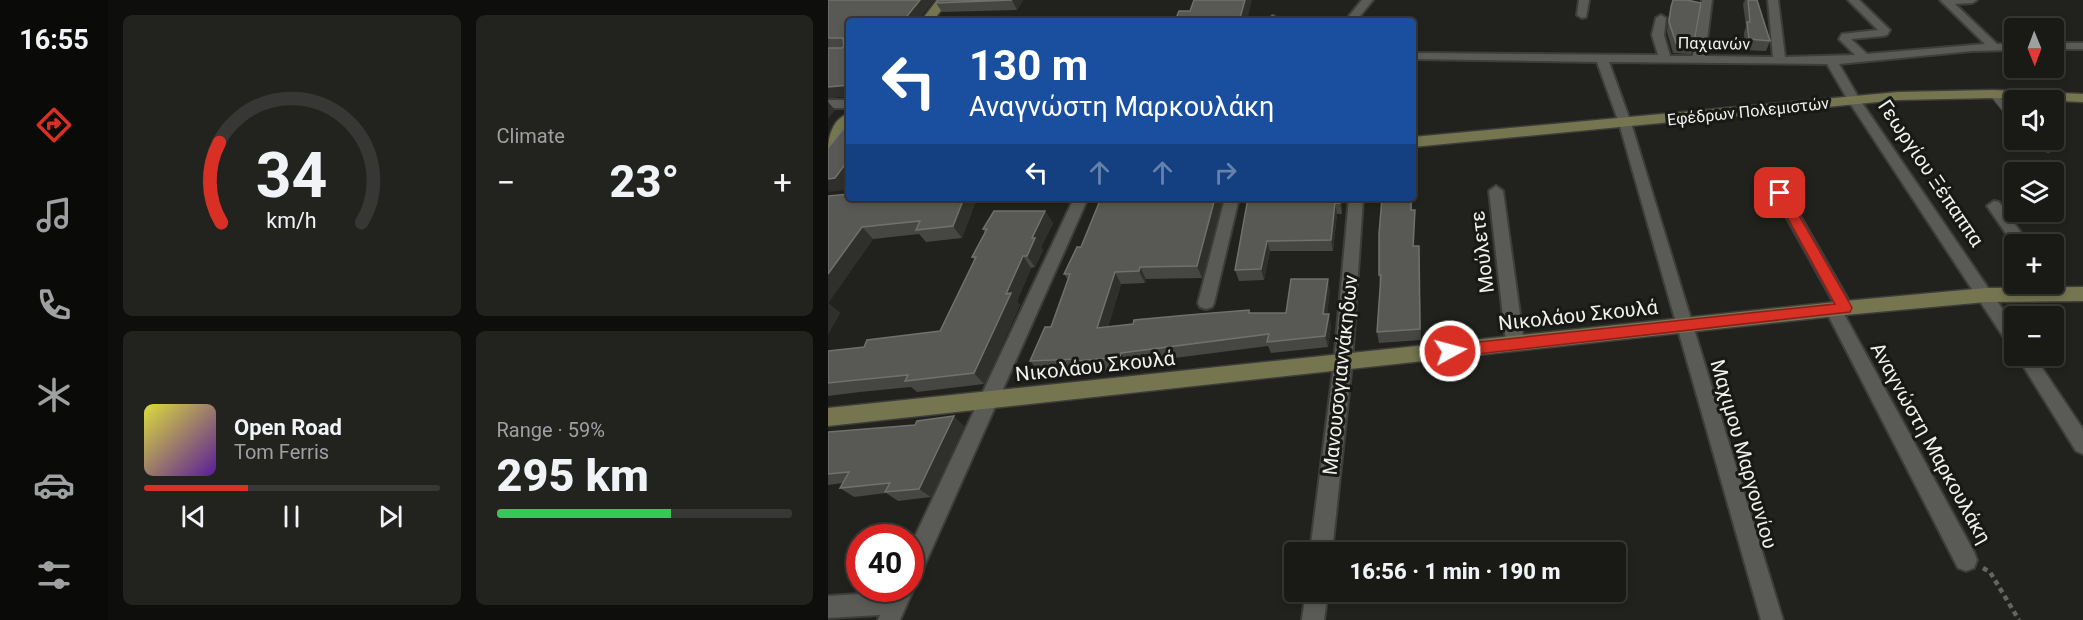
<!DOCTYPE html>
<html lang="en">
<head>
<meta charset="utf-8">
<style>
	body { margin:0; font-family:Roboto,sans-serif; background:#22221f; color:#f1f3f6; height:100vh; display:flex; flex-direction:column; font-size:22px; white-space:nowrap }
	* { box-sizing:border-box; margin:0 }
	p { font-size:20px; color:#9fa0a1 }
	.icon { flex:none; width:33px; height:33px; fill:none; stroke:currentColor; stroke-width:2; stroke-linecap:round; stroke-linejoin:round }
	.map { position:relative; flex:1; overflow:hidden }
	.drawer { display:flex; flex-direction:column; gap:15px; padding:15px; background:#0e0e0c; width:720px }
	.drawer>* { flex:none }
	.banner { position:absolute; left:18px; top:18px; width:570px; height:183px; border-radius:6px; box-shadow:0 3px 9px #0003,0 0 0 2px #373835; background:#1a4fa0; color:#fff; overflow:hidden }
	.needle { width:39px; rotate:179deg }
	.fabs { position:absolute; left:1176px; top:18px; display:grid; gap:12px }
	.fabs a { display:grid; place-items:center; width:60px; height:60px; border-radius:6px; background:#191916; box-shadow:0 3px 9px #0003,0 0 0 2px #373835; font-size:30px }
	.speed { position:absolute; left:18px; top:524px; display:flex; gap:12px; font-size:30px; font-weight:700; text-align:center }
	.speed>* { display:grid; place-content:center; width:78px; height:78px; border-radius:50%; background:#191916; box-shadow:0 3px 9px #0003,0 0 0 2px #373835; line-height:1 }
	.speed .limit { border:9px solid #d22; background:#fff; color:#111 }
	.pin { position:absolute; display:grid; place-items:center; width:51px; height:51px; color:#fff; margin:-26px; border-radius:12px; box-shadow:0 3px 9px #0006 }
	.me { position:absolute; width:66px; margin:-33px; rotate:83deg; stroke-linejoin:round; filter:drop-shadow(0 0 4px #0008) }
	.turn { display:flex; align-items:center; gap:21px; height:126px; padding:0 24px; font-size:27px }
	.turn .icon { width:78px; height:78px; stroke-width:2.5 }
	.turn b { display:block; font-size:42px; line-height:51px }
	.lanes { display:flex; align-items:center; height:57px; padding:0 24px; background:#0003; justify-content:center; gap:30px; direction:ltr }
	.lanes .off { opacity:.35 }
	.big { font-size:45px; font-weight:800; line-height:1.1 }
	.drawer .card { flex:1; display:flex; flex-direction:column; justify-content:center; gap:9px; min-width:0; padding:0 21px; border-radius:9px; background:#22221f }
	.drawer .dial { align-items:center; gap:0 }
	.dial svg { height:156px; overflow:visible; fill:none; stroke:#373835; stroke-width:7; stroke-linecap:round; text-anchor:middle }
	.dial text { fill:#f1f3f6; stroke:none }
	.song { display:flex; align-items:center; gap:18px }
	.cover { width:72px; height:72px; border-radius:9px; background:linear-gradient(135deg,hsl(60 70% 55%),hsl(270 70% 35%)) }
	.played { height:6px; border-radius:3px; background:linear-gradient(90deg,#d93025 35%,#373835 35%) }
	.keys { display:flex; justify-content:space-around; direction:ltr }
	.heat { display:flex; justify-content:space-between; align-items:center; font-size:33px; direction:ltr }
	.charge { height:9px; border-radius:4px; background:linear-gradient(90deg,#34c759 59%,#373835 0) }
	.drawer .tiles { flex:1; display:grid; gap:15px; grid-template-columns:repeat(2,1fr) }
	.trip { position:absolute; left:456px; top:542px; width:342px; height:60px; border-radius:6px; background:#191916; box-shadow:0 3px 9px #0003,0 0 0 2px #373835; font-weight:800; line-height:60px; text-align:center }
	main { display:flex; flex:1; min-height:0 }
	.menu { display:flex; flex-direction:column; width:108px; justify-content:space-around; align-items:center; background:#0a0a09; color:#9fa0a1 }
	.menu .icon { width:42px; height:42px }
	.menu .on { color:#d93025 }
	.menu b { font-size:27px; color:#f1f3f6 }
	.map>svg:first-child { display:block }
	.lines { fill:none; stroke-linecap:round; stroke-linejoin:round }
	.lane-casing { stroke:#3d3d3b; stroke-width:8 }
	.street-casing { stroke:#3d3d3b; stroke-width:4 }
	.secondary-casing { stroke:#3d3d3b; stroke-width:3 }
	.path { stroke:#646460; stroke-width:4.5; stroke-dasharray:5 4; stroke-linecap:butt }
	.lane { stroke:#5a5a56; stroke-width:6 }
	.street { fill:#5a5a56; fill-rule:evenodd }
	.secondary { fill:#757550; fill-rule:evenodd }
	.wall { fill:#464642 }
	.shaded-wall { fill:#2f2f2b }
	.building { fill:#585854; stroke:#70706c; stroke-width:1.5 }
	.route { fill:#d93025; stroke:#8d1f18; stroke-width:1.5 }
	.labels { text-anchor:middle; stroke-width:6; stroke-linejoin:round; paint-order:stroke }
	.far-street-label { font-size:16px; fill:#f0f0ee; stroke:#181814 }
	.street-label { font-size:20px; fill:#f0f0ee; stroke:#181814 }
</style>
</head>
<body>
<main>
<nav class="menu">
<b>16:55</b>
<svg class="icon on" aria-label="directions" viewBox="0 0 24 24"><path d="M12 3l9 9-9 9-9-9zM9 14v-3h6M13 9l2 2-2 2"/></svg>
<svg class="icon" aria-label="music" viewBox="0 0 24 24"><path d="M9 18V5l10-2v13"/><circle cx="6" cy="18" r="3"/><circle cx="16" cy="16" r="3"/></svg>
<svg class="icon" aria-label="phone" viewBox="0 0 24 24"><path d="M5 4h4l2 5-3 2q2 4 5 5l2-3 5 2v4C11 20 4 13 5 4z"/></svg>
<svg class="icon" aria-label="climate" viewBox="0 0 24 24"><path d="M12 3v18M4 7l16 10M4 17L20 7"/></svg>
<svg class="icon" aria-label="car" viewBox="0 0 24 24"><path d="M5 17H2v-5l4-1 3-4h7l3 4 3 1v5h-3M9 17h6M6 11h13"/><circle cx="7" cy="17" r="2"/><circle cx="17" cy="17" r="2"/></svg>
<svg class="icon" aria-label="filters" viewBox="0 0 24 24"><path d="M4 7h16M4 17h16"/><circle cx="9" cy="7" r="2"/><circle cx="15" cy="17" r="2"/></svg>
</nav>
<section class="drawer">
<div class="tiles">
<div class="card dial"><svg viewBox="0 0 100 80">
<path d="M14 69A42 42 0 1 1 86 69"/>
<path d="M14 69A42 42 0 0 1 13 28" stroke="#d93025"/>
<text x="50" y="56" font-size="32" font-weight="700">34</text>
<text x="50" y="72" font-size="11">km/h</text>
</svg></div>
<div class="card"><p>Climate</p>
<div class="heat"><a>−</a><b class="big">23°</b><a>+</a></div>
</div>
<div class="card">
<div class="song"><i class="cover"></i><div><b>Open Road</b><p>Tom Ferris</p></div></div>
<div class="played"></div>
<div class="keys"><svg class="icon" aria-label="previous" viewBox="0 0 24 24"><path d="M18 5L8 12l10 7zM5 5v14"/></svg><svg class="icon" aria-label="pause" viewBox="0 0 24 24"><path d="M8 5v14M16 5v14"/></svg><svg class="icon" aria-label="next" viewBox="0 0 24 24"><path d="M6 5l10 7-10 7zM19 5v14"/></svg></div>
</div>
<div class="card"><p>Range · 59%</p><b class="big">295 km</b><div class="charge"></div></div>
</div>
</section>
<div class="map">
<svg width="1255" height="620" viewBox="0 0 1255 620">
	<rect width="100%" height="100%" fill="#21211d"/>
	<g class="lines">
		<g class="lane-casing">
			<path id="lane" d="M 443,21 L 445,18
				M 1165,94 L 1186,120
				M 1208,140 L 1220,149"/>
		</g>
		<g class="street-casing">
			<path id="street" d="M 534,0 L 545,0 L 528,21 L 517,21 Z
				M 751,0 L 761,0 L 758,17 L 754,18 L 749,15 Z
				M 874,0 L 884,0 L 877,56 L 945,57 L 940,0 L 950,0 L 957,57 L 1027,55 L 1011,39 L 1014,34 L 1050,30 L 1020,0 L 1031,0 L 1062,30 L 1059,35 L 1055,36 L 1023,39 L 1039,54 L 1157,44 L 1112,0 L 1149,0 L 1144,3 L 1127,4 L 1169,44 L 1186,44 L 1186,50 L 1144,51 L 1011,64 L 1032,100 L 1186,326 L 1186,346 L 1180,344 L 1020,100 L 999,64 L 781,62 L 803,123 L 955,620 L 933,620 L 791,123 L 769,62 L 585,59 L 585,53 L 830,55 L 824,35 L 828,18 L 833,15 L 838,18 L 836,35 L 842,56 L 865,56 Z
				M 1226,43 L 1255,43 L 1255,49 L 1226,49 Z
				M 0,100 L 21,100 L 21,108 L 0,108 Z
				M 668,186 L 675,191 L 696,343 L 693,348 L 687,350 L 681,348 L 678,343 L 661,191 Z
				M 952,188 L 959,193 L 1025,308 L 1023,313 L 1016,314 L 1146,552 L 1149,560 L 1146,568 L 1138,571 L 1130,568 L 997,309 L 999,304 L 1006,303 L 945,193 Z
				M 246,198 L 260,198 L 90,580 L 83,582 L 86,588 L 72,620 L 50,620 L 52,615 L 0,618 L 0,596 L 62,592 L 64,588 L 82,588 L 82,547 Z
				M 397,198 L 411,198 L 386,303 L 384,307 L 378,309 L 372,307 L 370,303 Z
				M 521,198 L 535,198 L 524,363 L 504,552 L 482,552 L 506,363 Z
				M 1166,201 L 1171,202 L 1201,244 L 1186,245 L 1159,206 Z
				M 1226,279 L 1238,294 L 1236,298 C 1224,302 1219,293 1214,284 L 1226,284 Z
				M 1189,356 L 1206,356 L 1255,429 L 1255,454 L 1248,451 Z
				M 478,591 L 500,591 L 496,620 L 474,620 Z"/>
		</g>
		<g class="secondary-casing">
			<path id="secondary" d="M 109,0 L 121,0 L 105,21 L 93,21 Z
				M 1165,90 L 1255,94 L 1255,102 L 1165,98 L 1070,100 L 585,147 L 585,137 L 1070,92 Z
				M 21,114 C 21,127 14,146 0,150 C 0,136 6,117 21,114 Z
				M 1255,287 L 1255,301 L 1158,302 L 1017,315 L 0,426 L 0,408 L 1017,301 L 1158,288 Z"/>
		</g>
		<path class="path" d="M 1155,568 L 1162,572 L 1191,620"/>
		<use href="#lane" class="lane"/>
		<use href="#street" class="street"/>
		<use href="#secondary" class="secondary"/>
	</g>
	<path class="wall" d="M 0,0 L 106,0 L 89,21 L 21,21 L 21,96 L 0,98 L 0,48 L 14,48 L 0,48 Z
		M 110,0 L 195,0 L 189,10 L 114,12 L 108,3 Z
		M 917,0 L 929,0 L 942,41 L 938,51 L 917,50 L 916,33 L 918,26 L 915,4 Z
		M 843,7 L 866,43 L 863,54 L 845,53 L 839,32 L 840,18 Z
		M 585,115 L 586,131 L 585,131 Z
		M 0,196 L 21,198 L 149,198 L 134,238 L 98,242 L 91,234 L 45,239 L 0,303 L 12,313 L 0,334 Z
		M 395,198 L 374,278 L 318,279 L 317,283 L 293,284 L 280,327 L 421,310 L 422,313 L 458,313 L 502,290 L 499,314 L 503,325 L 500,347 L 443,353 L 440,346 L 300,364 L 299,368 L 257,372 L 256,370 L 211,372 L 202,361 L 223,327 L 240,280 L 236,274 L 253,247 Z
		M 420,198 L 514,198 L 514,214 L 509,214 L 505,251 L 442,251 L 436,280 L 411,281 L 407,270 Z
		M 554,198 L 584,198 L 584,210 L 587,221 L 586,246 L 591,246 L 593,340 L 551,343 L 549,332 L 552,286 L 551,275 Z
		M 217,211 L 225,223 L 213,247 L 215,250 L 207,267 L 203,268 L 189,301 L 192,305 L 156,384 L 89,392 L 83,387 L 32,392 L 0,396 L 0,351 L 36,347 L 112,331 L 147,261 L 144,257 L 157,233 L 155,229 Z
		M 136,426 L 103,497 L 70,501 L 58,493 L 26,497 L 12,488 L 15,483 L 0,485 L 0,432 Z"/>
	<path class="shaded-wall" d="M 92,0 L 106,0 L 89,21 L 75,21 Z
		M 184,0 L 195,0 L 189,10 Z
		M 417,0 L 424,0 L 419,21 L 411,21 Z
		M 586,51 L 586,61 L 585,93 L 585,67 Z
		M 21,85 L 21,96 L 0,98 L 0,87 Z
		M 0,102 L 7,110 L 0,119 Z
		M 21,159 L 21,185 L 17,190 L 0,192 L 0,179 Z
		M 136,198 L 149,198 L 134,238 L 125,226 Z
		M 387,198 L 395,198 L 374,278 L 369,266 Z
		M 512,198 L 514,198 L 514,214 L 512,203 Z
		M 507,203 L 509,214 L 505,251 L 503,240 Z
		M 587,210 L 587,221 L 586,257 L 585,246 Z
		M 217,211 L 225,223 L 213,247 L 215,250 L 207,267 L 199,256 L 204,238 Z
		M 34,227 L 45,239 L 0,303 L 12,313 L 0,334 L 0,274 Z
		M 439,241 L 442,251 L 436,280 L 433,269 Z
		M 195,256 L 203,268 L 189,301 L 192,305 L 156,384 L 146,373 L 178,294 Z
		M 312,267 L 318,279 L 317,283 L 311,271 Z
		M 287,272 L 293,284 L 276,340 L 269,328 Z
		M 500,279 L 502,290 L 498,325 L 495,314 Z
		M 501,314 L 503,325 L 500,347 L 497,336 Z
		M 293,353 L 300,364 L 299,368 L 292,357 Z
		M 126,416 L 136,426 L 103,497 L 91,489 Z"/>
	<path class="building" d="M 0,0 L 92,0 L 75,21 L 21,21 L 21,85 L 0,87 L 0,48 L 14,48 L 16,46 L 15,38 L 0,38 Z
		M 110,0 L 184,0 L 108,3 Z
		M 366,0 L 417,0 L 411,21 L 347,21 L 351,11 L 362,11 Z
		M 845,0 L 859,0 L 873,3 L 866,43 L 848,43 L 841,22 L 843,7 Z
		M 920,0 L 929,0 L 942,41 L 921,39 L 919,22 L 922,22 Z
		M 21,122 L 21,159 L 7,178 L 0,179 L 0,148 Z
		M 21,194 L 21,198 L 136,198 L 125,226 L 88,230 L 92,221 L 34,227 L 0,274 L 0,196 Z
		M 273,198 L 387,198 L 369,266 L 312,267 L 311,271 L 287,272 L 269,328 L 305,324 L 306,320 L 360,315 L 421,310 L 421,313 L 458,313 L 463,279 L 500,279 L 495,314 L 501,314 L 497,336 L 439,342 L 441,334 L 293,353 L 292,357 L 249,361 L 249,359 L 202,361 L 217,327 L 223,327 L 242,274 L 236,274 L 249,247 L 253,247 Z
		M 420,198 L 512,198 L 512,203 L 507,203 L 503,240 L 439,241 L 433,269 L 407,270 Z
		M 554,198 L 583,198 L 583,210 L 587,210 L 585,246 L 591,246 L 592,329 L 549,332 L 553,275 L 551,275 L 551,234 Z
		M 166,211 L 217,211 L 204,238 L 207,238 L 199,256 L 195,256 L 178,294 L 183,293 L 146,373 L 77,381 L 80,375 L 19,381 L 0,383 L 0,351 L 36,347 L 39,340 L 112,331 L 148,257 L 144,257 L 159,229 L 155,229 Z
		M 126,416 L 91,489 L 57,492 L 62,483 L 12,488 L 21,472 L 0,474 L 0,432 L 87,425 L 89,421 Z"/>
	<path class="route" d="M 952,189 L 958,193 L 1022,304 L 1024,308 L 1022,312 L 622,357 L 617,355 L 615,351 L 617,347 L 622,345 L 1007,304 L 946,193 Z"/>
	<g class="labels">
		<g class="far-street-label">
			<text transform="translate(886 43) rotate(1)" y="6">Παχιανών</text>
			<text transform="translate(920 111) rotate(-6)" y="6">Εφέδρων Πολεμιστών</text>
		</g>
		<g class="street-label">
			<text transform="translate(1103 173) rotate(56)" y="7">Γεωργίου Ξέπαππα</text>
			<text transform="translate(654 252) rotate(-97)" y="7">Μούλετε</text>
			<text transform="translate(750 315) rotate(-6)" y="7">Νικολάου Σκουλά</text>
			<text transform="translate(267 366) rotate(-6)" y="7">Νικολάου Σκουλά</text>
			<text transform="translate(512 375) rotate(-84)" y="7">Μανουσογιαννάκηδων</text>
			<text transform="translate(1103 443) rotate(61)" y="7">Αναγνώστη Μαρκουλάκη</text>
			<text transform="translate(916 454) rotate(74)" y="7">Μαχιμου Mαργουνίου</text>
		</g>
	</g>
</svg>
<div class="fabs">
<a><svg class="needle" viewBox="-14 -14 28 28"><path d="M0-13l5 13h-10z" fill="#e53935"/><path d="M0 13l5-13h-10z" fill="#9fa0a1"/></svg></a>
<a><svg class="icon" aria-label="sound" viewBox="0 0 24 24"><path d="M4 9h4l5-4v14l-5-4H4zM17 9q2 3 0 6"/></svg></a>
<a><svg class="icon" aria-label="layers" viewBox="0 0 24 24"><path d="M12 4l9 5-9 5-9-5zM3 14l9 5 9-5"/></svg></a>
<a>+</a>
<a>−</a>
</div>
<div class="speed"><div class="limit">40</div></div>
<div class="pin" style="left:952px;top:193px;background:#d93025"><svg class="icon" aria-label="arrive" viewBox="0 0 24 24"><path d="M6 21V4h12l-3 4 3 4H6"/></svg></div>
<svg class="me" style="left:622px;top:351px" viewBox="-20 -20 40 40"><circle r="17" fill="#d93025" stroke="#fff" stroke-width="3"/><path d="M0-11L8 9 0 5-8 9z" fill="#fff"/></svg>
<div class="trip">16:56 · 1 min · 190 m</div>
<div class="banner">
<div class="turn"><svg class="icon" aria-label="left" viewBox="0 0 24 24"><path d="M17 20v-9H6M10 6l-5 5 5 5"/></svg><div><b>130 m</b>Αναγνώστη Μαρκουλάκη</div></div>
<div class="lanes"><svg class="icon" aria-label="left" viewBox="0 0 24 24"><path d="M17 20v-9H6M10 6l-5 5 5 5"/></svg><svg class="icon off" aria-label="ahead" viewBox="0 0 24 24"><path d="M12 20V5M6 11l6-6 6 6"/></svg><svg class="icon off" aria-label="ahead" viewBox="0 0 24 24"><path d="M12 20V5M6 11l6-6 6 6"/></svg><svg class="icon off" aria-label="right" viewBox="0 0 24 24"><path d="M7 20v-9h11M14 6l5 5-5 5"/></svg></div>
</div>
</div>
</main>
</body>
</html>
